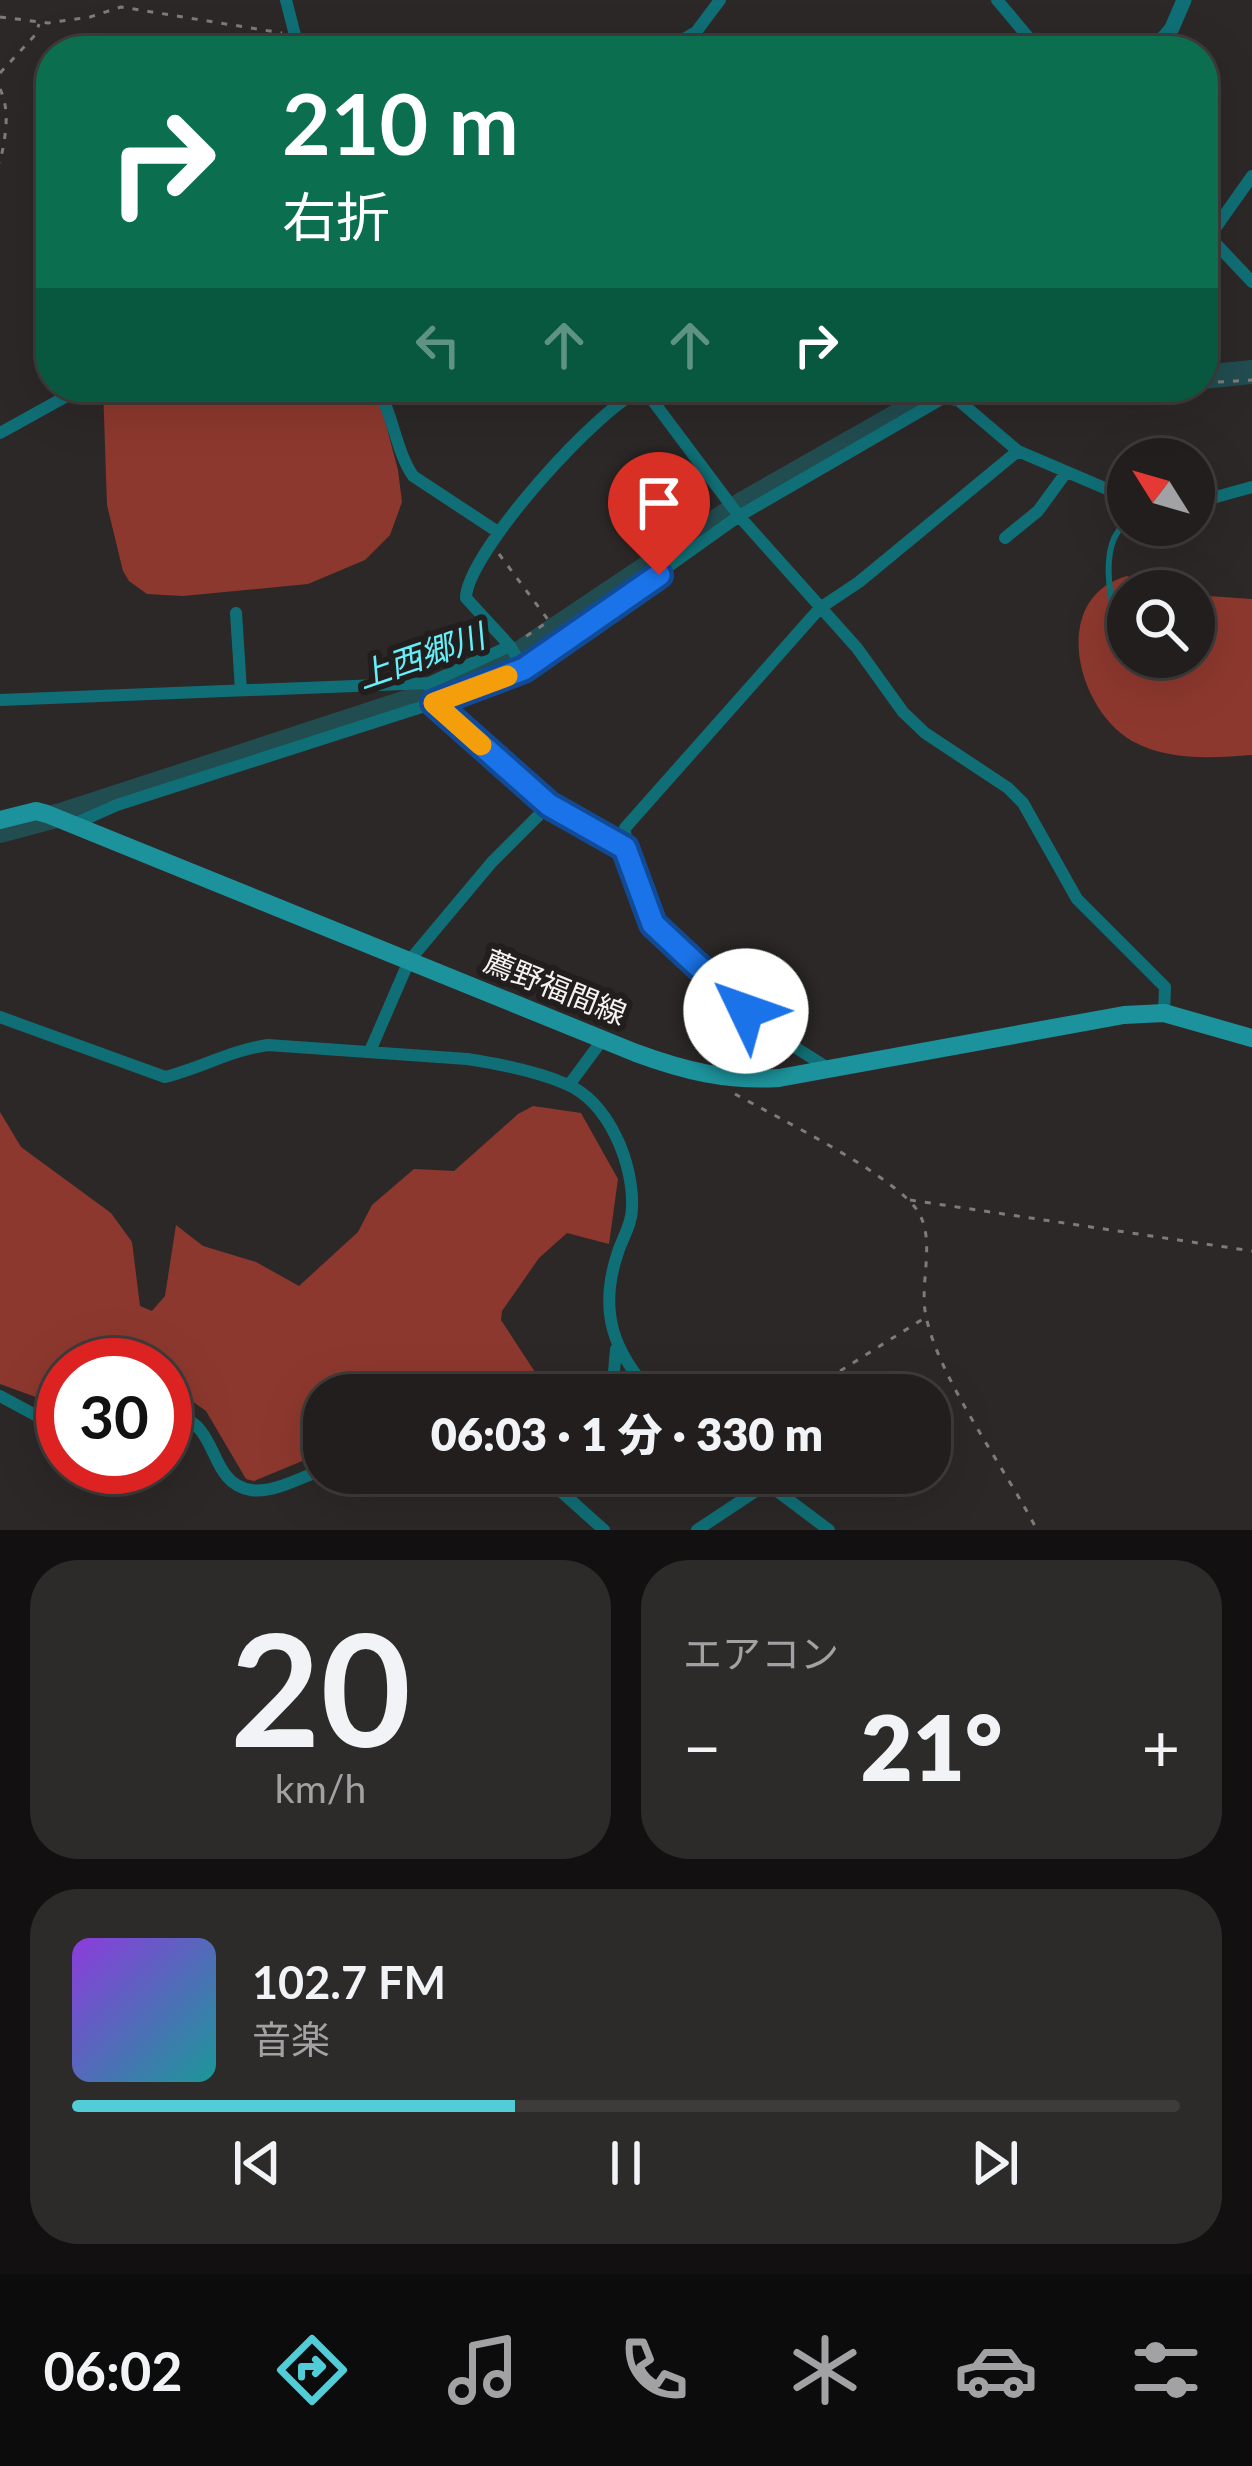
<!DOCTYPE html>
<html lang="ja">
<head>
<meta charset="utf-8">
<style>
	body { margin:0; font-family:Lato,"Noto Sans JP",sans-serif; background:#2d2b2a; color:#f1f3f6; height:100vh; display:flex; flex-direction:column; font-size:45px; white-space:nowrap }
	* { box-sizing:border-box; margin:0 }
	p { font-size:39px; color:#a2a2a4 }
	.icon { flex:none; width:66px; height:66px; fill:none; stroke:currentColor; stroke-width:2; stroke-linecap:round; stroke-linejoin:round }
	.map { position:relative; height:1530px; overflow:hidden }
	.panel { display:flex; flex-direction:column; gap:30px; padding:30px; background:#121010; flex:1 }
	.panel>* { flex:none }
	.banner { position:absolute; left:36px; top:36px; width:1182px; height:366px; border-radius:48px; box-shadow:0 12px 48px #0002,0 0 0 3px #3e3c3b; background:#0b6e4f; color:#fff; overflow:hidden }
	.needle { width:78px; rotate:307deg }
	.buttons { position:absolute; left:1107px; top:438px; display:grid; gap:24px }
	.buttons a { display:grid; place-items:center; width:108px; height:108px; border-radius:50%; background:#211e1d; box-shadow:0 12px 48px #0002,0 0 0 3px #3e3c3b; font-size:60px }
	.speed { position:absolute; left:36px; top:1338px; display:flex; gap:24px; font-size:60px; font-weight:700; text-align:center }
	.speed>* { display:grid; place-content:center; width:156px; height:156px; border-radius:50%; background:#211e1d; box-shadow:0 12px 48px #0002,0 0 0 3px #3e3c3b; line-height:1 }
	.speed .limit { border:18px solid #d22; background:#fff; color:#111 }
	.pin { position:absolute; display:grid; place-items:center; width:102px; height:102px; color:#fff; margin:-123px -51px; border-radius:50% 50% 50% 0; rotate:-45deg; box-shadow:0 0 12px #0007 }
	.pin .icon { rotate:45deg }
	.me { position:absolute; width:132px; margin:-66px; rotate:312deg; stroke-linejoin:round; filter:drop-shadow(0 0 9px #0008) }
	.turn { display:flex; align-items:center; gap:42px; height:252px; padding:0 48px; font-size:54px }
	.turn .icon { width:156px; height:156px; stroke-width:2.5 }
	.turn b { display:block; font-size:84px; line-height:102px }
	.lanes { display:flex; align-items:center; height:114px; padding:0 48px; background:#0003; justify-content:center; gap:60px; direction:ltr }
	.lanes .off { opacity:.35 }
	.big { font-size:90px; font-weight:800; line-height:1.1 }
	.panel .widget { flex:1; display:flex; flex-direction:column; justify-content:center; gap:18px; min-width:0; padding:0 42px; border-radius:48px; background:#2d2b2a }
	.panel .dial { align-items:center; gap:0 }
	.dial b { font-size:156px; line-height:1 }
	.song { display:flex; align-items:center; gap:36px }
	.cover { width:144px; height:144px; border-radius:18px; background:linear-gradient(135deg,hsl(270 70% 55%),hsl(180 70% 35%)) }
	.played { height:12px; border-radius:6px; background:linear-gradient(90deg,#52ccd6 40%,#3e3c3b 40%) }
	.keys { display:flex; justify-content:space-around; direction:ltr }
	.heat { display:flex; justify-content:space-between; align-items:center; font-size:66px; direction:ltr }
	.panel .tiles { flex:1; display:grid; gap:30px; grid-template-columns:1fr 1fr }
	.widget:last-child { grid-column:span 2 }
	.trip { position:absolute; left:303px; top:1374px; width:648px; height:120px; border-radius:48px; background:#211e1d; box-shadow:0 12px 48px #0002,0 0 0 3px #3e3c3b; font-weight:800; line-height:120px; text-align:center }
	.tab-bar { display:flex; height:192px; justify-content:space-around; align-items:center; background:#0d0c0c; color:#a2a2a4 }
	.tab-bar .icon { width:84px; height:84px }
	.tab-bar .on { color:#52ccd6 }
	.tab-bar b { font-size:54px; color:#f1f3f6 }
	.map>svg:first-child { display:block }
	.forest { fill:#8d382e }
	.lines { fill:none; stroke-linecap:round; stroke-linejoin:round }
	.river { stroke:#214c50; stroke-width:24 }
	.path { stroke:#7e7b7a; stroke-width:3; stroke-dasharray:6 9; stroke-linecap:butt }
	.service { stroke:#106f76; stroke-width:6 }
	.minor { stroke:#106f76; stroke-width:12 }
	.tertiary { stroke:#106f76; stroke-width:15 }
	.secondary { stroke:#1c939c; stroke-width:18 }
	.route-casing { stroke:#114b97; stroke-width:30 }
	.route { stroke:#1a73e8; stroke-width:21 }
	.slow { stroke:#f59e0b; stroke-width:21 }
	.labels { text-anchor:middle; stroke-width:12; stroke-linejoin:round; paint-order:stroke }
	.street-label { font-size:30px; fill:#f5f2f2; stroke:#221e1d }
	.water-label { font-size:33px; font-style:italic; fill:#66effb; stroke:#221e1d }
</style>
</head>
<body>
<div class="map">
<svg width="1252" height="1530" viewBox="0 0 1252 1530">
	<rect width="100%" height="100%" fill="#2c2827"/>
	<path class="forest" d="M 103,387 L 376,387 L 398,470 L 402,502 L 390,535 L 365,560 L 308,584 L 183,596 L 147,594 L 129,581 L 123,571 L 107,505 Z
		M 1127,576 L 1179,591 L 1128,591 L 1128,657 L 1194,657 L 1194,595 L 1252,599 L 1252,755 C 1213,758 1168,761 1132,741 C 1076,709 1049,598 1127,576 Z
		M 533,1106 L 581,1113 L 618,1179 L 609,1244 L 567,1233 L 539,1258 L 502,1311 L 501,1320 L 550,1395 L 398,1395 L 402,1385 L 386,1373 L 357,1395 L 324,1395 L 324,1452 L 254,1481 L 246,1479 L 206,1411 L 185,1396 L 165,1400 L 165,1365 L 63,1365 L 63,1407 L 0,1384 L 0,1112 L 21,1147 L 111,1213 L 132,1242 L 140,1306 L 152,1311 L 165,1296 L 176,1225 L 203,1246 L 256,1262 L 299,1286 L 358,1232 L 372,1205 L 414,1169 L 454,1171 L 518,1114 Z"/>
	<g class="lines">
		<path class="river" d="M 1203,377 L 1252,372
			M 0,831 L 64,814 L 416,699 L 500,666 L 742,504 L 948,387"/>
		<path class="path" d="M 0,17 L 48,23 L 90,17 L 121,7 L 282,33
			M 0,73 L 36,34 L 39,24
			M 0,89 C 11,112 5,138 0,163
			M 1203,383 L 1252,380
			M 499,554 L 549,621 L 522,639
			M 735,1094 C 774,1116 903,1179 920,1215 C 935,1244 919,1285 926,1316 C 938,1378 1007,1471 1037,1530
			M 910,1200 L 1252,1251
			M 802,1395 L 926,1317"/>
		<path class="service" d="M 1128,522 C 1094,543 1112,621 1128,650"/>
		<path class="minor" d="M 286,0 L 295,35
			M 997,0 L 1040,51
			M 664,51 L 696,32 L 720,0
			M 1203,230 L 1252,282
			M 1209,237 L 1252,176
			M 376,387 C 394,415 395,449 413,476 L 498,532
			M 644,389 L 739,516 L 857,648 L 903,712 L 925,733 L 1008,788 L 1023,803 L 1077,899 L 1165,987 L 1164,1013
			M 0,433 L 83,387
			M 1194,503 L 1252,487
			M 1005,538 L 1038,511 L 1065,474
			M 236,613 L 241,690
			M 524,669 L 510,646 L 466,598 C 466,554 602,402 644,389
			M 429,683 L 434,703 L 549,805 L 625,847
			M 0,700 L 429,683 L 510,646
			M 74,824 L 117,805 L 434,703 L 524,669 L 739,516 L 943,398 L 958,400 L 1018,451 L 1128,498
			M 0,1017 L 165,1077 C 201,1068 231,1050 268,1045 L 467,1059 C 500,1064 536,1071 566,1084 C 609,1102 634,1164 632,1208 C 632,1224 623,1237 618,1252 C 598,1311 613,1352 653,1395
			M 370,1051 L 409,961 L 492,862 L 549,805
			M 828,1068 L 774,1034 L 666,939 C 642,911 625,865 625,828 L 820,608 L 859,582 L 1018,451
			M 569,1085 L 603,1039
			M 612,1395 L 616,1349
			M 0,1396 L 63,1430
			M 165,1416 C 222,1413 204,1483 251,1490 C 272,1494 304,1476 324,1469
			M 502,1473 L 546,1478 L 604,1530
			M 753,1473 L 829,1530
			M 697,1530 L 768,1483"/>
		<path class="tertiary" d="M 1153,51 L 1172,28 L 1184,0"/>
		<path class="secondary" d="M 0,820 L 36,811 L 47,814 L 636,1053 C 685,1071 726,1081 779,1078 L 1124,1015 L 1164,1013 L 1252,1038"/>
	</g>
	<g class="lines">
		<g class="route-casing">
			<path id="route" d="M 659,575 L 524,669 L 434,703 L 549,805 L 625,848 L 653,924 L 746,1011"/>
		</g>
		<use href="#route" class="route"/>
		<path class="slow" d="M 481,745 L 434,703 L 507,676"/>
	</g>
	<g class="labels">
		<g class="street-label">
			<text transform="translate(555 988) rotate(22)" y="10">薦野福間線</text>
		</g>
		<g class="water-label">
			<text transform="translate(421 656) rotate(-19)" y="12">上西郷川</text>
		</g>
	</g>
</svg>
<div class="buttons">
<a><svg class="needle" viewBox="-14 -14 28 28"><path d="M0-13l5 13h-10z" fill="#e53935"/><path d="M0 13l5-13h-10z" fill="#a2a2a4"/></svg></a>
<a><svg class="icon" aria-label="search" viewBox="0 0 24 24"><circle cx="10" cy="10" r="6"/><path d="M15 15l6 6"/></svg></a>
</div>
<div class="speed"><div class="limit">30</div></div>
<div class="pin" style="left:659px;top:575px;background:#d93025"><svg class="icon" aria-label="arrive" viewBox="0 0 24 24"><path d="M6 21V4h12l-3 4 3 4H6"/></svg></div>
<svg class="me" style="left:746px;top:1011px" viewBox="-20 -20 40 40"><circle r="19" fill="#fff"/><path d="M0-13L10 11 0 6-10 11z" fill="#1a73e8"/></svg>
<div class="trip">06:03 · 1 分 · 330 m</div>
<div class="banner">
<div class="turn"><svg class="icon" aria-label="right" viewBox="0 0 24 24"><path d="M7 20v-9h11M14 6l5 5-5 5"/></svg><div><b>210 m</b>右折</div></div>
<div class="lanes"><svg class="icon off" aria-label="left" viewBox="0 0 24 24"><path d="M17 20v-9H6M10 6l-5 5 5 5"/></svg><svg class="icon off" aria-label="ahead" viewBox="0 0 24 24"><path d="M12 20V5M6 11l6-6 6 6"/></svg><svg class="icon off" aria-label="ahead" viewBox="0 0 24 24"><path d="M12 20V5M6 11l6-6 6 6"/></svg><svg class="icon" aria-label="right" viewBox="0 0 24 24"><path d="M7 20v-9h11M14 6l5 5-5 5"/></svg></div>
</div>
</div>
<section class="panel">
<div class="tiles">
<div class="widget dial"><b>20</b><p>km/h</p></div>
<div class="widget"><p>エアコン</p>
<div class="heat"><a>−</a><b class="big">21°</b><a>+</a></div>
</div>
<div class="widget">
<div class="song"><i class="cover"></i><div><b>102.7 FM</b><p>音楽</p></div></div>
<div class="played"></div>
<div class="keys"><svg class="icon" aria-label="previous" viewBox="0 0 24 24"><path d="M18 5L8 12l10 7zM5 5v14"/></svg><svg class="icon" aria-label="pause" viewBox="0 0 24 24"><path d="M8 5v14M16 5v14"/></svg><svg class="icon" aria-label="next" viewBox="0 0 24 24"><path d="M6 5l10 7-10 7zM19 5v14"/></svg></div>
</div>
</div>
</section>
<nav class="tab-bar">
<b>06:02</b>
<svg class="icon on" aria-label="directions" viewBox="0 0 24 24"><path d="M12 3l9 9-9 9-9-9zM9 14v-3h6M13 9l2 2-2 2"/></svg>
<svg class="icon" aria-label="music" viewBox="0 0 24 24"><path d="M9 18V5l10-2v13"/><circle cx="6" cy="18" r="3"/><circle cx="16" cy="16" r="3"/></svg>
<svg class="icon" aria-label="phone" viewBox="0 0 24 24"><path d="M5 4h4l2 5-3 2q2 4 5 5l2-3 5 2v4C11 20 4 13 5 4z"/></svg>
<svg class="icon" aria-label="climate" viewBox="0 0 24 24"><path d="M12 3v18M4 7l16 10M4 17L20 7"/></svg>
<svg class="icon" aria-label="car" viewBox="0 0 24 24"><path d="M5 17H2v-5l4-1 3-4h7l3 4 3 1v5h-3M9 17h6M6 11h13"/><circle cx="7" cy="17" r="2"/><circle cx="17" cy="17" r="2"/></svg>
<svg class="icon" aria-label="filters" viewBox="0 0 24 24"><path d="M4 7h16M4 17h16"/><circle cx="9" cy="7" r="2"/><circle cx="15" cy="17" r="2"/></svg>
</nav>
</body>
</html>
